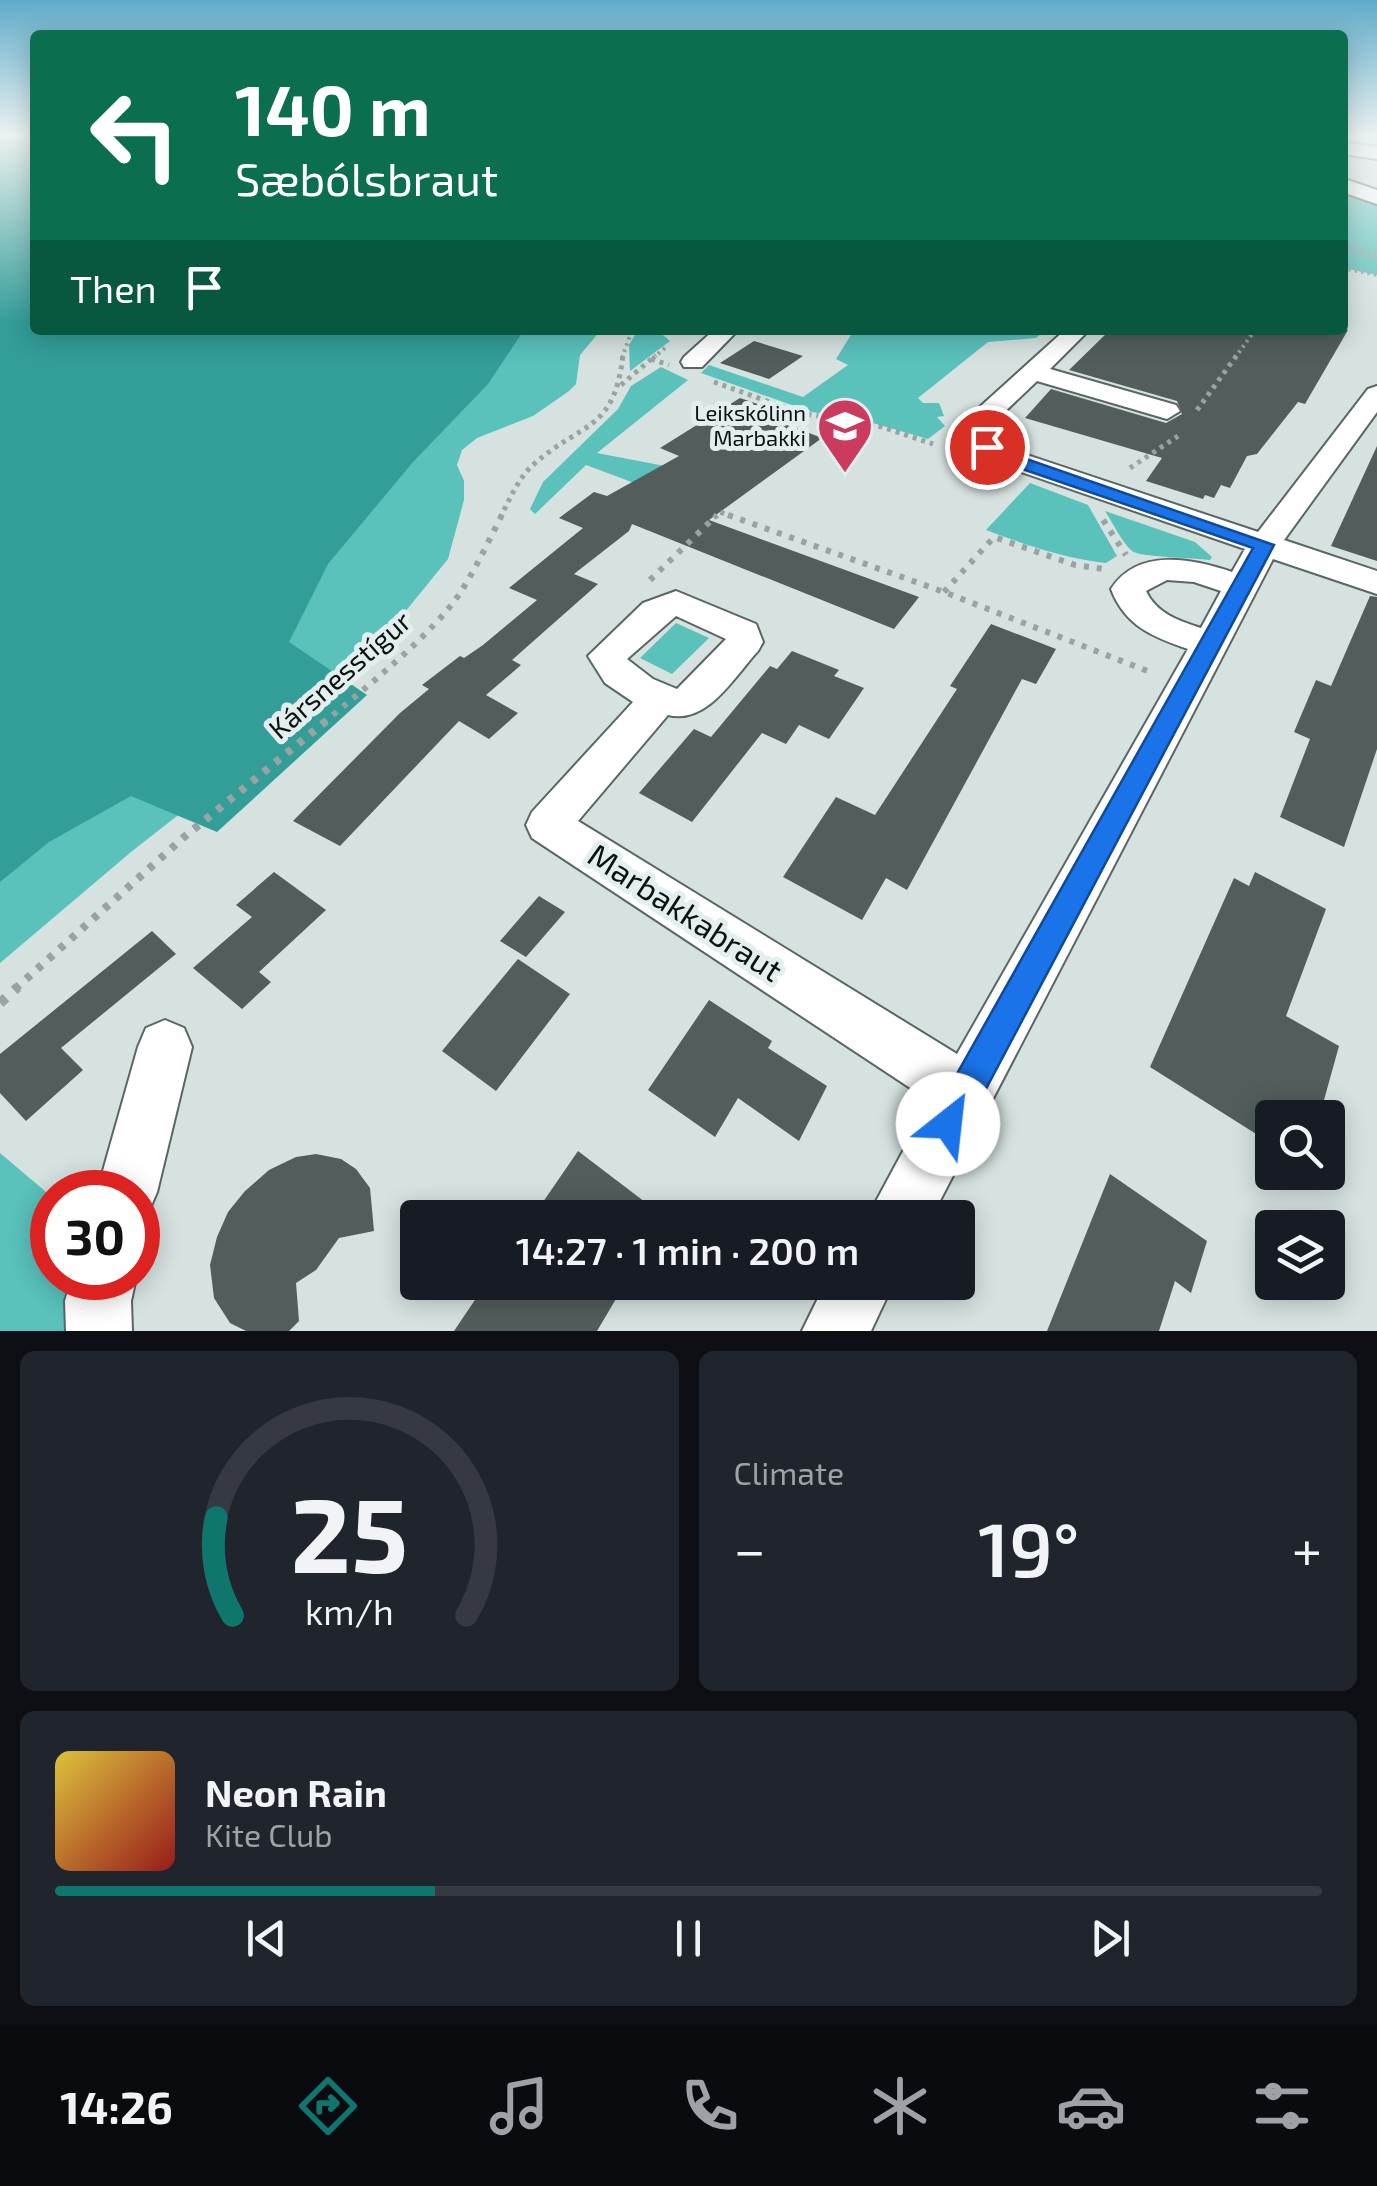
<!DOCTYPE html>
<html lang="en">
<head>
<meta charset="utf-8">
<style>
	body { margin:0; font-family:"Exo 2",sans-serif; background:#20242c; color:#f1f3f6; height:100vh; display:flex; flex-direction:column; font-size:38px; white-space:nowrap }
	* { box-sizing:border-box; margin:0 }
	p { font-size:32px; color:#9ea1a6 }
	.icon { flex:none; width:55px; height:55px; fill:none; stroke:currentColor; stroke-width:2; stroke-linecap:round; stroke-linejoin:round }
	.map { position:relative; height:1331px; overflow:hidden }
	.sheet { display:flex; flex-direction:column; gap:20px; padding:20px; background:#0d0f14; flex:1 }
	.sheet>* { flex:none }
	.banner { position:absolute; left:30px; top:30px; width:1318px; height:305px; border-radius:10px; box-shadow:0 5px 25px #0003; background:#0b6e4f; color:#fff; overflow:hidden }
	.controls { position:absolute; left:1255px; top:1100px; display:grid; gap:20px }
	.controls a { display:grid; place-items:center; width:90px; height:90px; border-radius:10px; background:#171b24; box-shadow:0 5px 25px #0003; font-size:50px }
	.speed { position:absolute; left:30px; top:1170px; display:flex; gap:20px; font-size:50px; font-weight:700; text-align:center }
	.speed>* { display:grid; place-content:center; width:130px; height:130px; border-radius:50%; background:#171b24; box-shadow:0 5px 25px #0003; line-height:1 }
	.speed .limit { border:15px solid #d22; background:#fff; color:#111 }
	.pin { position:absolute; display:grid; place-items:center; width:85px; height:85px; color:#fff; margin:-42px; border:5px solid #fff; border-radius:50%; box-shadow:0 2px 10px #0007 }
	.me { position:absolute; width:110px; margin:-55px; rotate:29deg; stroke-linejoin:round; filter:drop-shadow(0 0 8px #0008) }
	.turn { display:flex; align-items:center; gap:35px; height:210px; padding:0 40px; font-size:45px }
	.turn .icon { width:130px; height:130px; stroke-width:2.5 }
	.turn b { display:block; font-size:70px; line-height:85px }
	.then { display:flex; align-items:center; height:95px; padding:0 40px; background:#0003; gap:20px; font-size:38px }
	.big { font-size:75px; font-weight:600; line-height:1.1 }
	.sheet .card { flex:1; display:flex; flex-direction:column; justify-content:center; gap:15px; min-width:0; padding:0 35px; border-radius:15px; background:#20242c }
	.sheet .dial { align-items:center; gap:0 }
	.dial svg { height:260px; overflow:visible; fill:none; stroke:#363941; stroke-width:7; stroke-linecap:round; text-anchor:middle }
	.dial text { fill:#f1f3f6; stroke:none }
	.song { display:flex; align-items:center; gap:30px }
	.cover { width:120px; height:120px; border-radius:15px; background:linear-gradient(135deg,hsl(50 70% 55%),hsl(0 70% 35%)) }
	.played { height:10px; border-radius:5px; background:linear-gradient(90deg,#0f766e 30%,#363941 30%) }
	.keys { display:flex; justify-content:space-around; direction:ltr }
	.heat { display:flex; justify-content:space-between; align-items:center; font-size:55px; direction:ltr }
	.sheet .tiles { flex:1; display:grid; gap:20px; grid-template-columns:1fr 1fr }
	.card:last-child { grid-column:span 2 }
	.trip { position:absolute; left:400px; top:1200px; width:575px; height:100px; border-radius:10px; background:#171b24; box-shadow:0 5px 25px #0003; font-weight:600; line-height:100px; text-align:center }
	.menu { display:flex; height:160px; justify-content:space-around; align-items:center; background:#090b0e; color:#9ea1a6 }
	.menu .icon { width:70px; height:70px }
	.menu .selected { color:#0f766e }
	.menu b { font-size:45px; color:#f1f3f6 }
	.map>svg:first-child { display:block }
	.green { fill:#5ac1bb }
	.water { fill:#339d98 }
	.building { fill:#525d5c }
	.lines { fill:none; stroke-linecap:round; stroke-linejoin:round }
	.minor-casing { stroke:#5a6665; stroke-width:4 }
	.major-casing { stroke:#5a6665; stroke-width:4 }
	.path-far4 { stroke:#99a3a1; stroke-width:4; stroke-dasharray:2.5 4; stroke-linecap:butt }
	.path-far3 { stroke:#99a3a1; stroke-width:5; stroke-dasharray:4 5; stroke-linecap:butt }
	.path-far2 { stroke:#99a3a1; stroke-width:6; stroke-dasharray:5 8; stroke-linecap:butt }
	.path-far1 { stroke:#99a3a1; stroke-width:8; stroke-dasharray:6 9; stroke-linecap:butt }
	.path { stroke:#99a3a1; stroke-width:10; stroke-dasharray:8 11; stroke-linecap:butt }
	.minor { fill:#fff; fill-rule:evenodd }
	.major { fill:#fff; fill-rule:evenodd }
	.route { fill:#1a73e8; stroke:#114b97; stroke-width:2.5 }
	.labels { text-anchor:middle; stroke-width:10; stroke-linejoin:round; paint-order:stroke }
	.far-poi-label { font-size:22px; fill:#0d1111; stroke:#e2efee; text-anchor:end }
	.street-label { font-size:28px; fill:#0d1111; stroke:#e2efee }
	.near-street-label { font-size:32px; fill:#0d1111; stroke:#e2efee }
</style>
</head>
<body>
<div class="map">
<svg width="1377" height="1331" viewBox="0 0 1377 1331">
	<rect width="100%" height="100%" fill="#d5e2e0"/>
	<path class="green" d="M 1342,192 L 1377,206 L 1377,275 L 1343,268 Z
		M 0,259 L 35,330 L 601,330 L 580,355 L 576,384 L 569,391 L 533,416 L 477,438 L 462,450 L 457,465 L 464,481 L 464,500 L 448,559 L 348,682 L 131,852 L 0,963 Z
		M 638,330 L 657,330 L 670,341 L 630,371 L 629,345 Z
		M 854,330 L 1046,330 L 1036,338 L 988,342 L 918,398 L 923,403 L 939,403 L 944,416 L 937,417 L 945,426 L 928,439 L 873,423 L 812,412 L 701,373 L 709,365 L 803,397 L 848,365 L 836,359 Z
		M 661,367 L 688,380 L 597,453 L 675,468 L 709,511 L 586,465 L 535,514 L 530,509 L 543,482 L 618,409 L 631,386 Z
		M 1030,483 L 1088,505 L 1117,556 L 1106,563 C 1064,558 1026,545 986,530 Z
		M 1105,511 L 1195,542 L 1212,557 L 1210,560 C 1196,558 1138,557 1132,551 C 1121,541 1113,523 1105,511 Z
		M 676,623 L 709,638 L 672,674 L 640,658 Z
		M 0,1153 L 52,1197 L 52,1278 L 76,1278 L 72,1331 L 0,1331 Z"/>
	<path class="water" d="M 0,137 L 35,137 L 35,330 L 524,330 L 488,384 L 413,462 L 328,564 L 289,642 L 367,695 L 217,832 L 131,796 L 49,842 L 0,882 Z"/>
	<path class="building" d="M 1110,330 L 1348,330 L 1305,404 L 1298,402 L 1257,454 L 1247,456 L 1230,488 L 1221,485 L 1214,498 L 1205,495 L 1203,499 L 1146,481 L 1162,458 L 1025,418 L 1051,389 L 1166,423 L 1182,414 L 1177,401 L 1069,370 Z
		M 754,341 L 803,356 L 769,379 L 720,363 Z
		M 740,398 L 792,416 L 783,423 L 822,438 L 709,520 L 919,597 L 894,629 L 632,524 L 629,531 L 574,574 L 598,584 L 512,660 L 521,665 L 486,695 L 518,713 L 489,739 L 459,721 L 340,846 L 293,821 L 400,713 L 429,689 L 422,685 L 460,656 L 464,658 L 483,645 L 537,600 L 509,588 L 583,528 L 559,518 L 594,492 L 607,496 L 679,456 L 660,448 Z
		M 1377,446 L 1377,561 L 1331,546 Z
		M 1370,596 L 1377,597 L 1377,749 L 1344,847 L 1280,817 L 1310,739 L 1294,732 L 1316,680 L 1331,686 Z
		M 991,624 L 1056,649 L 1036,684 L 1022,679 L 907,890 L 886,878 L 862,920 L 783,877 L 836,797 L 875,815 L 957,689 L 950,686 Z
		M 792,651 L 839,670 L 834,676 L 864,688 L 829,739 L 799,725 L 786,744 L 762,733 L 692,822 L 639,793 L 694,729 L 711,737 L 770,666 L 777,669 Z
		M 274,872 L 326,910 L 259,972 L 271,982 L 242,1009 L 193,968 L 252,917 L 236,905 Z
		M 1255,872 L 1326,909 L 1286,1016 L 1339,1046 L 1319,1118 L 1272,1118 L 1272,1144 L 1150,1067 L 1234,878 L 1249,886 Z
		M 539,896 L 565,912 L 526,957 L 500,941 Z
		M 152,931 L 176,954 L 61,1048 L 83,1070 L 26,1121 L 0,1093 L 0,1054 Z
		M 518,959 L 570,994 L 496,1091 L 442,1051 Z
		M 709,1000 L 772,1041 L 768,1048 L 827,1086 L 799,1141 L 738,1098 L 715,1137 L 648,1090 Z
		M 578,1151 L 666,1218 L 532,1218 Z
		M 316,1154 L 341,1159 L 356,1169 L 370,1188 L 374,1231 L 339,1238 L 316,1270 L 296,1283 L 299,1321 L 289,1331 L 246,1331 L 230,1323 L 214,1298 L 210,1265 L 217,1237 L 228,1212 L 245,1191 L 269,1170 L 296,1157 Z
		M 1110,1174 L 1207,1241 L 1191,1293 L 1175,1281 L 1159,1331 L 1047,1331 Z
		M 487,1282 L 626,1282 L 597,1331 L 454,1331 Z"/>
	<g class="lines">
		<g class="minor-casing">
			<path id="minor" d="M 714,330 L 738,330 L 702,367 L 684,367 L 681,362 L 684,357 Z
				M 1065,330 L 1089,330 L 1050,369 L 1176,405 L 1180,411 L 1167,419 L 1037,381 L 994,422 L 991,435 L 1015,451 L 1258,532 L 1368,389 L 1377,386 L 1377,412 L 1284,540 L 1377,571 L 1377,594 L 1273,559 L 931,1218 L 867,1218 L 930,1101 L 532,838 L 526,825 L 532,812 L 633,702 L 605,683 L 588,656 L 643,603 L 676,591 L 756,624 L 763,642 L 758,651 C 734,677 707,725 668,715 L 578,821 L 957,1054 L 1188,649 C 1153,637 1125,626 1111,589 C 1138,547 1193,559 1232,572 L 1245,549 L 995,463 L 977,453 L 963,436 L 972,414 ZM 1167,580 L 1194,582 L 1221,591 L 1201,628 C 1179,621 1156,613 1146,591 ZM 676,616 L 726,639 L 677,689 L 653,679 L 627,659 Z
				M 165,1020 L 184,1028 L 192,1047 L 157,1192 L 148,1213 L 138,1218 L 138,1192 L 97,1192 L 138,1047 L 146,1028 Z
				M 72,1278 L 136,1278 L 131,1301 L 132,1331 L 66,1331 L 65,1301 Z
				M 826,1282 L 894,1282 L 871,1331 L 802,1331 Z"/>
		</g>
		<g class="major-casing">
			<path id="major" d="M 1342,142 L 1377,147 L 1377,159 L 1342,154 Z
				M 1342,178 L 1377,190 L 1377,204 L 1342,192 Z"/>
		</g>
		<path class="path-far4" d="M 1342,244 L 1377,255
			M 1342,248 L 1377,260
			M 1342,268 L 1377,275
			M 622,358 L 632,330
			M 653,358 L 665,348
			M 1235,358 L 1255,330"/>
		<path class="path-far3" d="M 651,359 L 669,365
			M 714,382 L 800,413 L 882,427 L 933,444
			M 621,385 L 656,355
			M 1197,410 L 1237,355
			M 1130,468 L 1178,436
			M 500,518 C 510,499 518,478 534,464 C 583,421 614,432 623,355
			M 714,518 L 720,512 L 735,518"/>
		<path class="path-far2" d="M 728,515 L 944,592 L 1150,672
			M 1103,520 L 1126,555
			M 650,580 L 717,515
			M 944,592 L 994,537 L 1075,565 L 1104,569
			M 323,723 C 363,690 434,634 462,590 C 477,566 489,540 502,515"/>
		<path class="path-far1" d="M 15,989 L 183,838 L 326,721"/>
		<path class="path" d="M 0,1003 L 18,987"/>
		<use href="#minor" class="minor"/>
		<use href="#major" class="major"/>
	</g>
	<linearGradient id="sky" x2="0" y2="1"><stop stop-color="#5fabc8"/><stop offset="0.42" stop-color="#ecf2f1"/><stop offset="1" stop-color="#ecf2f1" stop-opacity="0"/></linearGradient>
	<rect width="1377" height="323" fill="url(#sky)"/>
	<path class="route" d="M 981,444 L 993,444 L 1012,454 L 1274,545 L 961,1136 L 948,1141 L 936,1136 L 931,1124 L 936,1111 L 1253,548 L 999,461 L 981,451 Z"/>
	<defs>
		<g id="school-pin" transform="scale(2.875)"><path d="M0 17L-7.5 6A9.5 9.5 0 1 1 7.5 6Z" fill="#ca3b5f" stroke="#e2efee"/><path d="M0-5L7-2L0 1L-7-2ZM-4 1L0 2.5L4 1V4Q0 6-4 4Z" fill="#fff"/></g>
	</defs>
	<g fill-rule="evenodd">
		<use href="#school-pin" x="845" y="426"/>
	</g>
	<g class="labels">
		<g class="far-poi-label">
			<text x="806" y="421">Leikskólinn<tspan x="806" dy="25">Marbakki</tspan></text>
		</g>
		<g class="street-label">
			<text transform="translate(340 675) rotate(-41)" y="10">Kársnesstígur</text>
		</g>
		<g class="near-street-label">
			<text transform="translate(685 913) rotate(33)" y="11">Marbakkabraut</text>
		</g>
	</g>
</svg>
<div class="controls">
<a><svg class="icon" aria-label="search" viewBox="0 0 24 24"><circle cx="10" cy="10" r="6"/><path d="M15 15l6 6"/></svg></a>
<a><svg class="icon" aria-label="layers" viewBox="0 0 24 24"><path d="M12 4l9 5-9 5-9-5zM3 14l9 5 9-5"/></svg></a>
</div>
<div class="speed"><div class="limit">30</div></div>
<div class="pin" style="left:987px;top:447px;background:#d93025"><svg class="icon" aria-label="arrive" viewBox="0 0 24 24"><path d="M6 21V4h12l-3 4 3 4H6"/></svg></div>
<svg class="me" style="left:948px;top:1124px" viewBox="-20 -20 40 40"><circle r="19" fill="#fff"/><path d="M0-13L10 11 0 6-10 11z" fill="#1a73e8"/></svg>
<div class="trip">14:27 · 1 min · 200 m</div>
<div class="banner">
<div class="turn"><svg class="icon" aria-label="left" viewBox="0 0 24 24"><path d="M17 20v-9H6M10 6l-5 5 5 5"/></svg><div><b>140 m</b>Sæbólsbraut</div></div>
<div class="then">Then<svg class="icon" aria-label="arrive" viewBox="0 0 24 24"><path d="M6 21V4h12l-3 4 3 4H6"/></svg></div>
</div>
</div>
<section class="sheet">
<div class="tiles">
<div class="card dial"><svg viewBox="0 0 100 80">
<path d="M14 69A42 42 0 1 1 86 69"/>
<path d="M14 69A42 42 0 0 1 9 39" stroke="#0f766e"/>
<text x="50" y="56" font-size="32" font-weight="700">25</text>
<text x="50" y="72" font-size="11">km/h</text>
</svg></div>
<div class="card"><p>Climate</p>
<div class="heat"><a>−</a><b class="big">19°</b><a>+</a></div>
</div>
<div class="card">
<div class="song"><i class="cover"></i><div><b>Neon Rain</b><p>Kite Club</p></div></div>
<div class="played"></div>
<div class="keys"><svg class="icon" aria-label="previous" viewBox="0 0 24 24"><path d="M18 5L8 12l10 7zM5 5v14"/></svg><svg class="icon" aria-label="pause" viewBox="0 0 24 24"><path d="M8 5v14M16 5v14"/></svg><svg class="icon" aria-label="next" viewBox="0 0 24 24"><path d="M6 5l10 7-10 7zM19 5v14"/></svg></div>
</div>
</div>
</section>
<nav class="menu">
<b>14:26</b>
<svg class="icon selected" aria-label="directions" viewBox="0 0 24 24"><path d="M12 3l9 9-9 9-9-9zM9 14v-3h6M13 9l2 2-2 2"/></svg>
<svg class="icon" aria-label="music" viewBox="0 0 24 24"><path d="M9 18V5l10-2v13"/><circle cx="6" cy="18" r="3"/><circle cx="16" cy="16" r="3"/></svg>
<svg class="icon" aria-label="phone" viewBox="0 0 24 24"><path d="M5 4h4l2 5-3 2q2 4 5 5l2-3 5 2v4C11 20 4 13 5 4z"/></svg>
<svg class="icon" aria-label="climate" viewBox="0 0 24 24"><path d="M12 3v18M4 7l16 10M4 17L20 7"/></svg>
<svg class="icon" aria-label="car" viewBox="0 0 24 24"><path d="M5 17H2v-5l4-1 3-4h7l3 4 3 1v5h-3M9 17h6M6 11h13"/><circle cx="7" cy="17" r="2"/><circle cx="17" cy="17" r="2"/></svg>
<svg class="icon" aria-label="filters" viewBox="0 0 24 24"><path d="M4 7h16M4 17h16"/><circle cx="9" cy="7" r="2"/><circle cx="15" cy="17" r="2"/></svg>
</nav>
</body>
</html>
